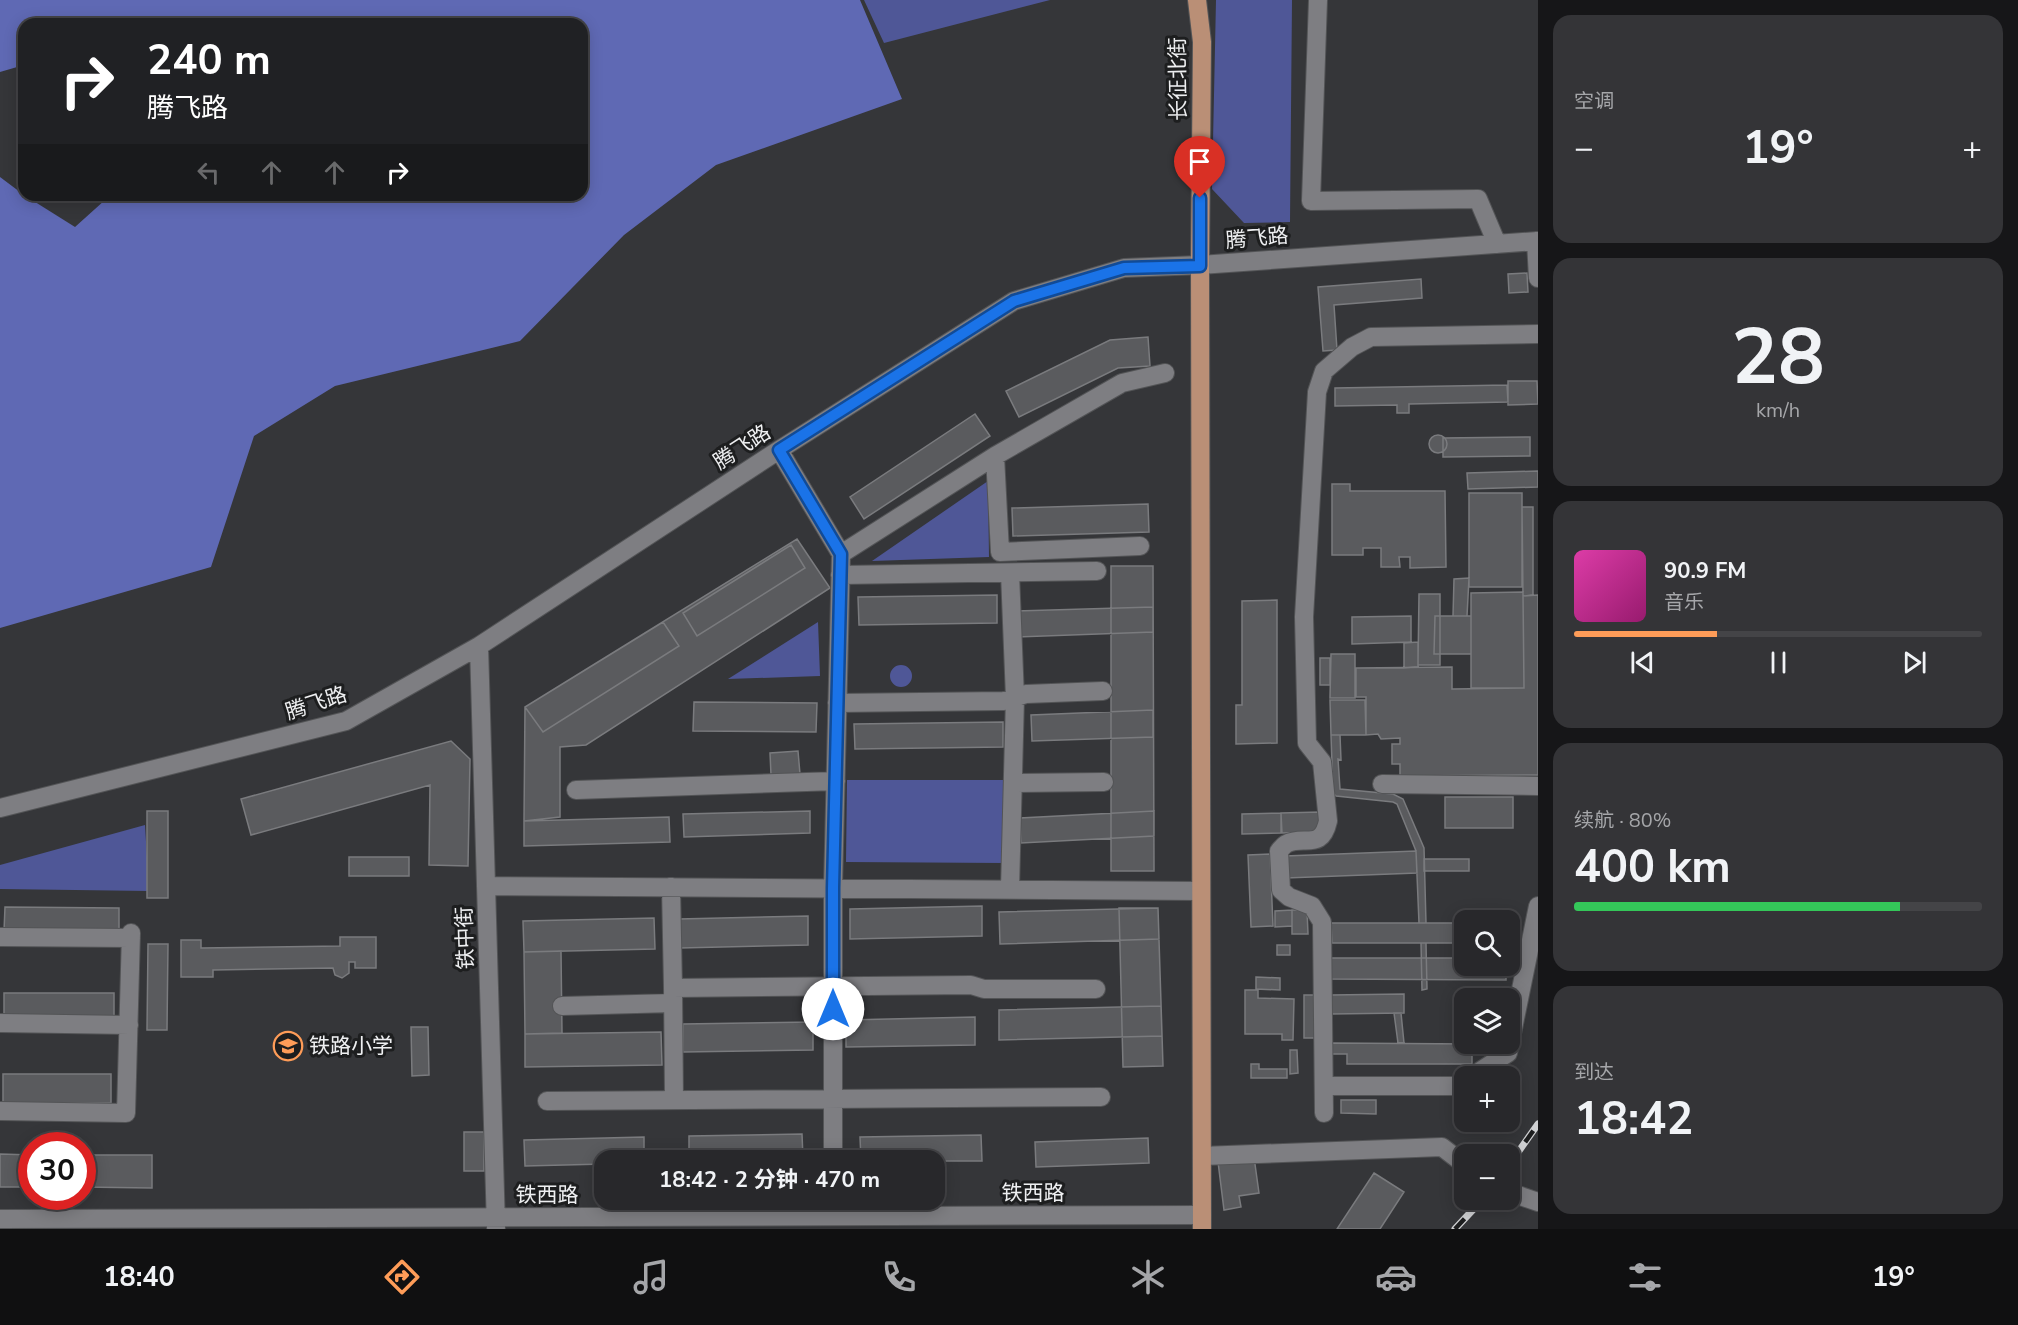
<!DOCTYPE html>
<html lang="zh">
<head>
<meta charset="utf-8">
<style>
	body { margin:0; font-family:"Nunito Sans","Noto Sans SC",sans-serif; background:#343437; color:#f1f3f6; height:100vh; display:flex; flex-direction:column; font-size:22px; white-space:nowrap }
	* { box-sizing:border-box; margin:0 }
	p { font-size:20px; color:#a5a6a9 }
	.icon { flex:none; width:33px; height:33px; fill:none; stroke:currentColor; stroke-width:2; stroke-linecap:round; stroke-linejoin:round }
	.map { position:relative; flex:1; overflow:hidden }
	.details { display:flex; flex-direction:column; gap:15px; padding:15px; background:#161618; width:480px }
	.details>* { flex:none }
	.guide { position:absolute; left:18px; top:18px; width:570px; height:183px; border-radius:18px; box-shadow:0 3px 15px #0003,0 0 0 2px #444447; background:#202124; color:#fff; overflow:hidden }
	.controls { position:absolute; left:1454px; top:910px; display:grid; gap:12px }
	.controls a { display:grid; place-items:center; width:66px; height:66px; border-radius:12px; background:#28282b; box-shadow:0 3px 15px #0003,0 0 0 2px #444447; font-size:30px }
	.speed { position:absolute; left:18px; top:1132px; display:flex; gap:12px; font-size:30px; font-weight:700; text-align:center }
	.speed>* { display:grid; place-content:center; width:78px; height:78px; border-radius:50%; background:#28282b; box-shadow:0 3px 15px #0003,0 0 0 2px #444447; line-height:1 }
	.speed .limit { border:9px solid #d22; background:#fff; color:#111 }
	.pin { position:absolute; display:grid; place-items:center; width:51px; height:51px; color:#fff; margin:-62px -26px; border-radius:50% 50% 50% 0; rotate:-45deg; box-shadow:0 0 6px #0007 }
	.pin .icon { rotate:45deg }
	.me { position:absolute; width:66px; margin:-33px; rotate:0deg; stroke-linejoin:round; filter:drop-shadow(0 0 4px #0008) }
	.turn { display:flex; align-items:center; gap:21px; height:126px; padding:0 30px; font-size:27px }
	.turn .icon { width:78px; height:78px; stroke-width:2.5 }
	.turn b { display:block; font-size:42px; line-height:51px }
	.lanes { display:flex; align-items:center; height:57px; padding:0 30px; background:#0003; justify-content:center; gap:30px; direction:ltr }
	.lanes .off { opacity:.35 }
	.big { font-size:45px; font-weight:700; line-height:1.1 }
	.details .widget { flex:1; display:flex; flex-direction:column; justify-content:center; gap:9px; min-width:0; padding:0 21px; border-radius:18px; background:#343437 }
	.details .dial { align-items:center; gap:0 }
	.dial b { font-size:78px; line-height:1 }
	.song { display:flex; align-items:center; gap:18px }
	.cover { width:72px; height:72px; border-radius:9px; background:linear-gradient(135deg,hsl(320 70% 55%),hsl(320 70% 35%)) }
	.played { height:6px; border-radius:3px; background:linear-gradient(90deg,#fe9c58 35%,#444447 35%) }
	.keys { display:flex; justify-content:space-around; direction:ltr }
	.heat { display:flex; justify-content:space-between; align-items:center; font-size:33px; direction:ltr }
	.charge { height:9px; border-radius:4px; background:linear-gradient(90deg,#34c759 80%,#444447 0) }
	.trip { position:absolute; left:594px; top:1150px; width:351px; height:60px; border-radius:18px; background:#28282b; box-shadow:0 3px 15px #0003,0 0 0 2px #444447; font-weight:700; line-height:60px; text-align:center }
	.dock { display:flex; height:96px; justify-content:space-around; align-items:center; background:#101011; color:#a5a6a9 }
	.dock .icon { width:42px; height:42px }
	.dock .active { color:#fe9c58 }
	.dock b { font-size:27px; color:#f1f3f6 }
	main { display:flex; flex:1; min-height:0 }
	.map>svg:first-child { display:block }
	.green { fill:#4f5797 }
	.forest { fill:#5f69b4 }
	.building { fill:#5a5b5e; stroke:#7a7b7e; stroke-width:1.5 }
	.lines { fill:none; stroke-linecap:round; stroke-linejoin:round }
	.minor-casing { stroke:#535456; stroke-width:20 }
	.major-casing { stroke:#535456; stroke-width:20 }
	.minor { stroke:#7e7e82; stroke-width:18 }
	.major { stroke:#ba8f76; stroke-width:18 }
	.rail-casing { stroke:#d0d1d3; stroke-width:7 }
	.rail { stroke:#1d1e1f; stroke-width:4.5; stroke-dasharray:14; stroke-linecap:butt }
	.route-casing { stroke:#114b97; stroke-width:15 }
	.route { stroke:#1a73e8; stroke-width:10 }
	.labels { text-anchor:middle; stroke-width:6; stroke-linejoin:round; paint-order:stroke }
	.street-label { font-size:21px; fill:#eeeff1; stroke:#1d1e1f }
	.poi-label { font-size:21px; fill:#eeeff1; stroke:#1d1e1f; text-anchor:start }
</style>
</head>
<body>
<main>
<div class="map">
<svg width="1538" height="1229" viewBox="0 0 1538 1229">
	<rect width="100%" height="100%" fill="#353639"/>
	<path class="green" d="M 864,0 L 1050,0 L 884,43 Z
		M 1216,0 L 1292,0 L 1290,222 L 1244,223 L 1212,189 Z
		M 988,481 L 989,557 L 872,561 Z
		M 818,622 L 820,676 L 728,679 Z
		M890 676a11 11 0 1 1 22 0a11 11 0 1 1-22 0Z
		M 847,780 L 1004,780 L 1004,863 L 846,862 Z
		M 145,825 L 149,891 L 0,889 L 0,865 Z"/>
	<path class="forest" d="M 0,0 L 860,0 L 902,99 L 716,165 L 624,235 L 520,341 L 335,386 L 254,436 L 211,567 L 0,628 L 0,177 L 24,195 L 75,227 L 105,200 L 103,195 L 582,195 L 582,24 L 24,24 L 24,65 L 0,72 Z"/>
	<path class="building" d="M 1527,273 L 1528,292 L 1509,293 L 1508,274 Z
		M 1421,279 L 1422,298 L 1334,305 L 1337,350 L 1323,351 L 1318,287 Z
		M 1148,337 L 1150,366 L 1118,368 L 1019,417 L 1006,391 L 1110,340 Z
		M 1508,381 L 1537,381 L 1538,404 L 1508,405 Z
		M 1507,385 L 1508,402 L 1409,404 L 1409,413 L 1397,413 L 1397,405 L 1335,406 L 1335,388 Z
		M 975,414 L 990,436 L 864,519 L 850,497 Z
		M1429 444a9 9 0 1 1 18 0a9 9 0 1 1-18 0Z
		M 1530,437 L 1530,456 L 1443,457 L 1443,438 Z
		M 1538,471 L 1538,487 L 1468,489 L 1467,473 Z
		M 1332,484 L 1350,484 L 1350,491 L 1445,491 L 1446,567 L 1410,568 L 1410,557 L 1399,557 L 1400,567 L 1381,567 L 1381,548 L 1363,548 L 1363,555 L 1332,555 Z
		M 1469,493 L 1522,493 L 1522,587 L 1469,587 Z
		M 1148,504 L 1149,532 L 1013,536 L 1012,508 Z
		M 1522,507 L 1533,507 L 1533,595 L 1523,596 Z
		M 797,539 L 830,588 L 586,745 L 560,747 L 560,817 L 524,821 L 525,707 Z
		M 791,545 L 805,568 L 697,636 L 683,613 Z
		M 1111,566 L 1153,566 L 1154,871 L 1111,871 Z
		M 1469,578 L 1467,616 L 1453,616 L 1454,579 Z
		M 1523,592 L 1524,688 L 1471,688 L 1471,593 Z
		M 1419,594 L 1440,594 L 1440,665 L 1418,665 Z
		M 997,595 L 997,623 L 859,625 L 858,597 Z
		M 1538,595 L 1538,775 L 1400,776 L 1400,764 L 1392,764 L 1392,744 L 1400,744 L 1400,738 L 1381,739 L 1378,734 L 1366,735 L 1366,697 L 1356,697 L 1356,668 L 1452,667 L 1452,689 L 1524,688 L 1523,596 Z
		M 1277,600 L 1277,743 L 1236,744 L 1236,705 L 1242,705 L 1242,601 Z
		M 1153,607 L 1153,632 L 1017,637 L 1016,611 Z
		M 1411,616 L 1411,642 L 1352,644 L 1352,617 Z
		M 1435,616 L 1471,616 L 1471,654 L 1434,654 Z
		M 663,622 L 679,646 L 543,732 L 525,707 Z
		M 1418,642 L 1418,667 L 1404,668 L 1404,643 Z
		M 1331,654 L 1355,654 L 1355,698 L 1330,698 Z
		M 1320,658 L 1330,658 L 1330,685 L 1320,685 Z
		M 1330,700 L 1365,700 L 1366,735 L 1331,735 Z
		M 694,702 L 817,703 L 816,732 L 693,731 Z
		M 1153,710 L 1153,737 L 1032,741 L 1031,715 Z
		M 1003,722 L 1003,747 L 855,749 L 854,724 Z
		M 1331,735 L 1340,735 L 1341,760 L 1338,759 L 1340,789 L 1393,794 L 1403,799 L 1424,848 L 1426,923 L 1419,923 L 1416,851 L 1397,804 L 1393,802 L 1336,796 L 1333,793 Z
		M 451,741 L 470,759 L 468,866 L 429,865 L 430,785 L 251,835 L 241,799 Z
		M 798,751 L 800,774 L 771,775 L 770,753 Z
		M 1445,797 L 1513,797 L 1513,828 L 1445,828 Z
		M 147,811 L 168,811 L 168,898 L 147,898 Z
		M 810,811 L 810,833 L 684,837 L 683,814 Z
		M 1154,811 L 1154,836 L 1021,843 L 1020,818 Z
		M 1320,812 L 1321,832 L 1282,833 L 1281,813 Z
		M 1281,813 L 1281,833 L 1242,834 L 1242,814 Z
		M 669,817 L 670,842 L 524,846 L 524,821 Z
		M 1416,851 L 1417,873 L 1286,878 L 1285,856 Z
		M 1270,854 L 1273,926 L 1251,927 L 1248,855 Z
		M 349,857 L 409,857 L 409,876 L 349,876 Z
		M 1424,859 L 1469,859 L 1469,871 L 1424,871 Z
		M 982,906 L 982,936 L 850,939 L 850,909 Z
		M 5,907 L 119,908 L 119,933 L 4,931 Z
		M 1119,908 L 1158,908 L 1163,1066 L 1123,1067 Z
		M 1158,908 L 1159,939 L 1000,944 L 999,912 Z
		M 1292,910 L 1307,910 L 1308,934 L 1292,934 Z
		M 1292,910 L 1292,926 L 1275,927 L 1275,911 Z
		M 808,916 L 808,945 L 680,948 L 679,919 Z
		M 654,918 L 655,949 L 524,952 L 523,921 Z
		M 1509,922 L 1516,922 L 1516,943 L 1509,943 Z
		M 1331,923 L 1464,923 L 1464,943 L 1332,943 Z
		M 340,937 L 376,937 L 376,968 L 355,968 L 355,962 L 349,962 L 349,973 L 342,978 L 335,975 L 333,968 L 213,970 L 213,977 L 181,977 L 181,940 L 201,940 L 201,948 L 340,946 Z
		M 1421,943 L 1426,943 L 1427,989 L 1422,990 Z
		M 148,944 L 168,944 L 167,1030 L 147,1030 Z
		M 1277,945 L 1290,945 L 1290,955 L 1277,955 Z
		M 561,951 L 562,1033 L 525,1034 L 524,952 Z
		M 1330,958 L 1464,958 L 1464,966 L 1506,966 L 1506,980 L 1330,979 Z
		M 1256,977 L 1280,978 L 1280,990 L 1256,989 Z
		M 1245,990 L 1258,990 L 1258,998 L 1294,999 L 1293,1040 L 1282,1040 L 1282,1034 L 1245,1034 Z
		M 4,993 L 114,993 L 114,1017 L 4,1017 Z
		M 1404,994 L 1404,1013 L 1331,1014 L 1331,995 Z
		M 1304,995 L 1318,995 L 1318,1038 L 1304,1038 Z
		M 1161,1006 L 1162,1036 L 999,1040 L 999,1010 Z
		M 1394,1013 L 1401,1013 L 1404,1043 L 1398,1043 Z
		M 975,1017 L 975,1045 L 846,1047 L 846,1020 Z
		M 813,1022 L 813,1050 L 683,1052 L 683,1024 Z
		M 411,1027 L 428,1027 L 429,1075 L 412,1076 Z
		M 661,1032 L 662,1065 L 525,1067 L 525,1034 Z
		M 1332,1043 L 1472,1044 L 1472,1064 L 1347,1064 L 1347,1054 L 1332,1054 Z
		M 1290,1050 L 1297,1050 L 1298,1073 L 1290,1074 Z
		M 1251,1064 L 1259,1064 L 1259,1069 L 1287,1069 L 1287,1078 L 1251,1078 Z
		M 3,1074 L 111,1074 L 111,1103 L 3,1103 Z
		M 1341,1100 L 1376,1100 L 1376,1114 L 1341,1113 Z
		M 464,1132 L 484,1132 L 484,1171 L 464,1171 Z
		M 802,1134 L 803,1158 L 689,1161 L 689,1136 Z
		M 981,1135 L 982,1161 L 861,1161 L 860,1137 Z
		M 644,1137 L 644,1161 L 604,1161 L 604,1164 L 525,1166 L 524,1140 Z
		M 1148,1138 L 1149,1163 L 1036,1167 L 1035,1142 Z
		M 0,1154 L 32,1155 L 32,1187 L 0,1187 Z
		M 82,1155 L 152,1155 L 152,1188 L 82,1187 Z
		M 1254,1157 L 1259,1193 L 1239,1196 L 1241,1207 L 1224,1210 L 1218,1162 Z
		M 1374,1173 L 1404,1192 L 1380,1229 L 1337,1229 Z"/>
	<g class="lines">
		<g class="minor-casing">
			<path id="minor" d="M 1318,0 L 1311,201 L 1478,199 L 1497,244
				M 1536,241 L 1538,278
				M 779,450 L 841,554 L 833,888 L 833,1161
				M 995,456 L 1000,552 L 1140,546
				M 841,554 L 995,456 L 1122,383 L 1165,373
				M 1010,573 L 1015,698 L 1010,889
				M 840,575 L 1097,571
				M 479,646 L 496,1227
				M 837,703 L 1004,701 L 1026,694 L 1103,691
				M 1013,783 L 1104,782
				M 1382,784 L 1538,786
				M 576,790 L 836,781
				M 0,808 L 346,721 L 479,646 L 779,450 L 1014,301 L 1124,268 L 1200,265 L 1538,241
				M 486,886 L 1201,891
				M 671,887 L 673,988
				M 0,937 L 131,938
				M 562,1006 L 673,1003
				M 0,1023 L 129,1025
				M 1471,1077 L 1508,1053 L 1538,906
				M 1324,1086 L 1458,1086 L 1464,1082
				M 674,1100 L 673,988 L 971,985 L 984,989 L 1096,989
				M 547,1101 L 1101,1097
				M 0,1111 L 126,1113 L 131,933
				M 1324,1113 L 1322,922 L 1312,906 L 1289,897 L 1281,890 L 1279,851 C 1281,849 1283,846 1286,844 C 1304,834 1321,852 1328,821 L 1322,762 L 1307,743 L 1304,617 L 1317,392 L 1324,371 L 1352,347 L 1371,337 L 1538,334
				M 1202,1156 L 1442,1147 L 1464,1164
				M 1509,1192 L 1538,1202
				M 0,1219 L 1202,1215"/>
		</g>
		<g class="major-casing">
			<path id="major" d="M 1197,0 L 1202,42 L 1200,265 L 1202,1229"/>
		</g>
		<use href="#minor" class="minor"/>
		<use href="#major" class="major"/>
		<g class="rail-casing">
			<path id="rail" d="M 1509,1165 L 1538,1124
				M 1455,1229 L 1482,1200"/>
		</g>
		<use href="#rail" class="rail"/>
	</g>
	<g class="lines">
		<g class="route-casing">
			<path id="route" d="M 833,1009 L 833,888 L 841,554 L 779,450 L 1014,301 L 1124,268 L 1200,266 L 1200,198"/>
		</g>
		<use href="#route" class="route"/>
	</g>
	<defs>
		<g id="school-ring" transform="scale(1.5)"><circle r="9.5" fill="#1d1e1f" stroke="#fe9c58" stroke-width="1.5"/><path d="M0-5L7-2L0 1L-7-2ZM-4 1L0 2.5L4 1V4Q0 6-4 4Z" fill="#fe9c58"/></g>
	</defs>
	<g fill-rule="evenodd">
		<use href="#school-ring" x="288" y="1046"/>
	</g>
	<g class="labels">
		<g class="street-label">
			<text transform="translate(1178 79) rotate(-91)" y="7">长征北街</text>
			<text transform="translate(1257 238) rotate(-5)" y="7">腾飞路</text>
			<text transform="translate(742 447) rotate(-33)" y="7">腾飞路</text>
			<text transform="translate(316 703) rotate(-18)" y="7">腾飞路</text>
			<text transform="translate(465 938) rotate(-92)" y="7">铁中街</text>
			<text x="1033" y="1200">铁西路</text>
			<text x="547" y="1202">铁西路</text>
		</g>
		<g class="poi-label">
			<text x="309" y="1053">铁路小学</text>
		</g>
	</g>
</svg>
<div class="controls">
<a><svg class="icon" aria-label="search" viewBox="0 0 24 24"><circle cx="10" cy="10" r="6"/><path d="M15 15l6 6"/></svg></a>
<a><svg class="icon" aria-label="layers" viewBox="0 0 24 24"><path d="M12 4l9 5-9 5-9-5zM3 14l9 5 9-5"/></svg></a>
<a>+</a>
<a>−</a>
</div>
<div class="speed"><div class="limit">30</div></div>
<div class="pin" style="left:1200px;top:198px;background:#d93025"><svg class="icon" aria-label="arrive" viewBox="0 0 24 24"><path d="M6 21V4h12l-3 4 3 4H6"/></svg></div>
<svg class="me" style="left:833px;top:1009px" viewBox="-20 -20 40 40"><circle r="19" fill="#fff"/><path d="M0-13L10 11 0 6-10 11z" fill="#1a73e8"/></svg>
<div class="trip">18:42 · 2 分钟 · 470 m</div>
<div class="guide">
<div class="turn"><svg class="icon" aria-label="right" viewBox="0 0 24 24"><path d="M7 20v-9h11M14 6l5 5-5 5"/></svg><div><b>240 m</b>腾飞路</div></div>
<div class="lanes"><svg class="icon off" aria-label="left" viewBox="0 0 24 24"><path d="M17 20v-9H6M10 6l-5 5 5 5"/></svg><svg class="icon off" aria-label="ahead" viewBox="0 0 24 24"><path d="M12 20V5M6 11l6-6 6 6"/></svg><svg class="icon off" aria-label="ahead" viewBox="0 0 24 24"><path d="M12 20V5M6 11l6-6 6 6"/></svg><svg class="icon" aria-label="right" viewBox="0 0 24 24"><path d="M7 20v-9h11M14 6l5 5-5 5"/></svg></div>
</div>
</div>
<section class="details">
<div class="widget"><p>空调</p>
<div class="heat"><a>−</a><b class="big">19°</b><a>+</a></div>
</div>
<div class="widget dial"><b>28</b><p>km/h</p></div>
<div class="widget">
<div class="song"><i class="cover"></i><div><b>90.9 FM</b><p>音乐</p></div></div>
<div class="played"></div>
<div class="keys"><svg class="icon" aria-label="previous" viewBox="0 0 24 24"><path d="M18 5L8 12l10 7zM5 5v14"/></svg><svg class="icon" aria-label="pause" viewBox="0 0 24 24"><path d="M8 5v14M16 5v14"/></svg><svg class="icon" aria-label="next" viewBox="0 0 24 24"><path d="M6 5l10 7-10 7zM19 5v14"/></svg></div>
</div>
<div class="widget"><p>续航 · 80%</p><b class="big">400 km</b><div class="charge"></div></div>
<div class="widget"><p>到达</p><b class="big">18:42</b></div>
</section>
</main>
<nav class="dock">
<b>18:40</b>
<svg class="icon active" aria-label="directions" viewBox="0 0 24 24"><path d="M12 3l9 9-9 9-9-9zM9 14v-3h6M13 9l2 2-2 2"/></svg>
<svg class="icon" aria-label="music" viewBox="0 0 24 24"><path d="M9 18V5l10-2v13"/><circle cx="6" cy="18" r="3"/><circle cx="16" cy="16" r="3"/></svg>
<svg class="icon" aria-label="phone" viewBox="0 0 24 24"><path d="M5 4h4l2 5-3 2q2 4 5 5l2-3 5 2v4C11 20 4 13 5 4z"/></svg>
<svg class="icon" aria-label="climate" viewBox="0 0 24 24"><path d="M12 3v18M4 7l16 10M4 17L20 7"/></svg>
<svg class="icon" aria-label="car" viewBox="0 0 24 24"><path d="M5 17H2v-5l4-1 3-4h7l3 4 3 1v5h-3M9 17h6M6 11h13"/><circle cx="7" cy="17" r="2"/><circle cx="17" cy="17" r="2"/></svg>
<svg class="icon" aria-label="filters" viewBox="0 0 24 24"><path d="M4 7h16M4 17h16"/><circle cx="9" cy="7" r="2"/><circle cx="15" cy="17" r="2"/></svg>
<b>19°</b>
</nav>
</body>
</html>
